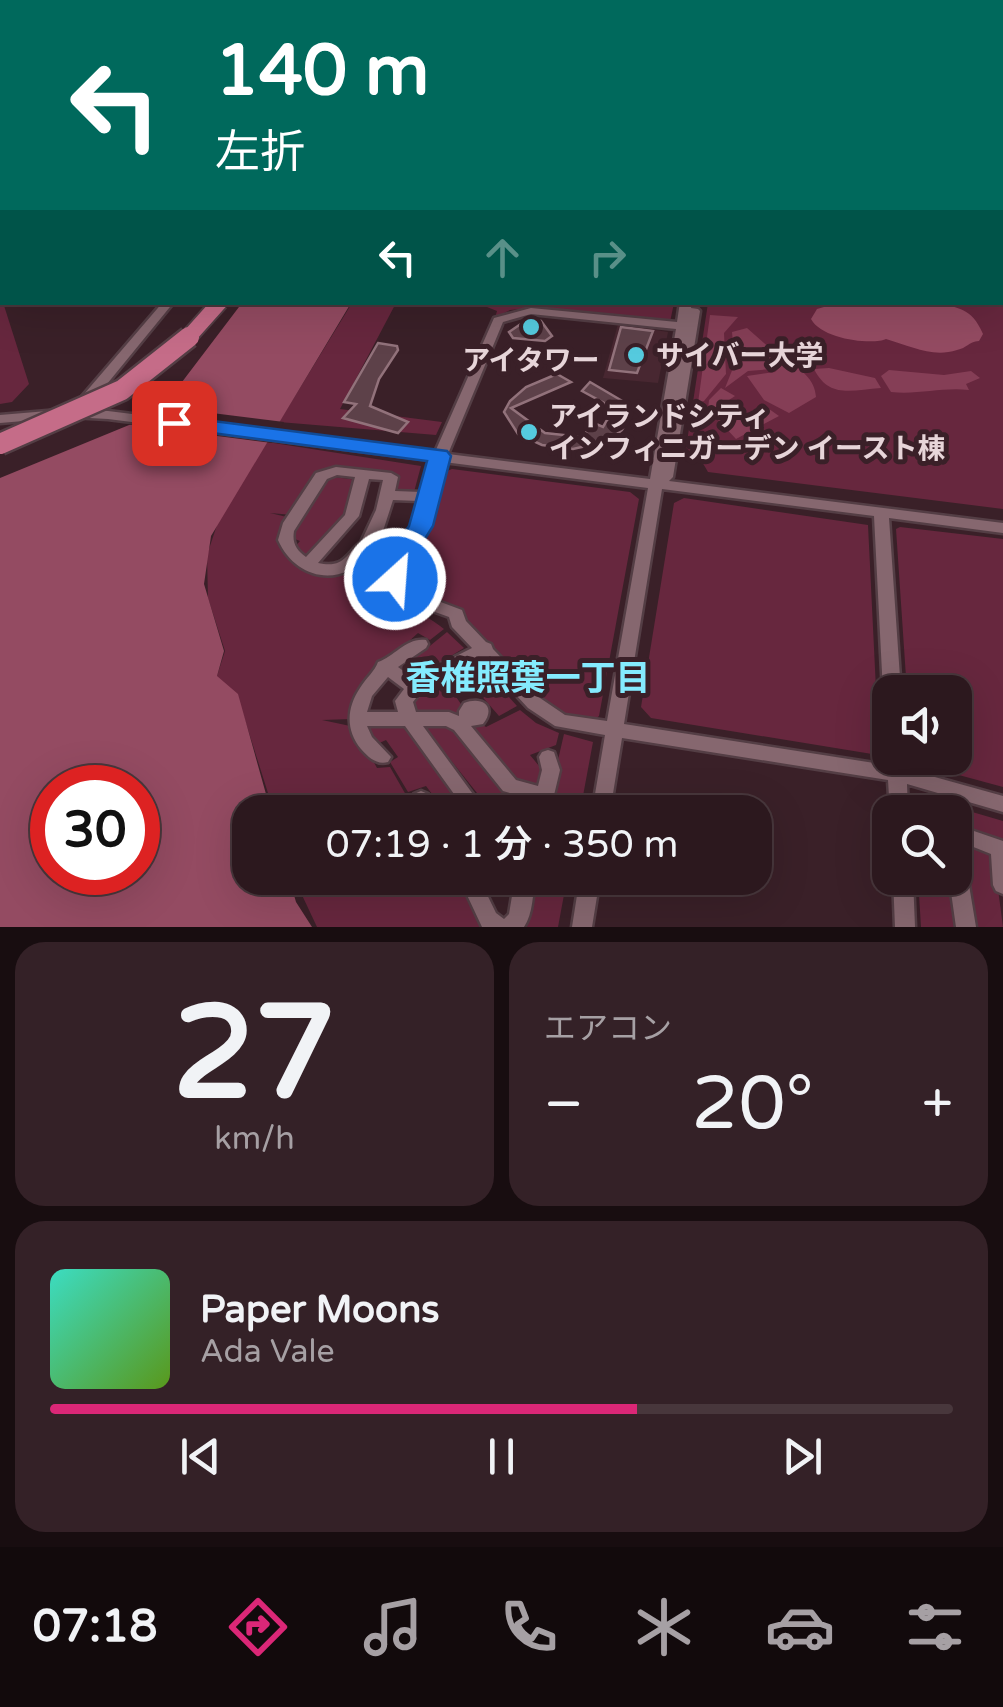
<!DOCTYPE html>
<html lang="ja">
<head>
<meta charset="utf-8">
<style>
	body { margin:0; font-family:"Varela Round","Noto Sans JP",sans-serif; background:#342127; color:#f1f3f6; height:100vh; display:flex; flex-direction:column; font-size:38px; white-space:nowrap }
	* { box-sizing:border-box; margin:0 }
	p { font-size:32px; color:#a6a0a4 }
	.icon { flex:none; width:55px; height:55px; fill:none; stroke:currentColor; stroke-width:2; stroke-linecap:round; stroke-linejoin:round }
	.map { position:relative; height:927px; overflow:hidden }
	.details { display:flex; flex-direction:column; gap:15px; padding:15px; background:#180d10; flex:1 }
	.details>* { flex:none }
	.top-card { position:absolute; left:0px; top:0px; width:1005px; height:305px; box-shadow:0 10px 40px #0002,0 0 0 2px #48373c; background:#00695c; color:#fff; overflow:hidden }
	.buttons { position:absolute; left:872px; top:675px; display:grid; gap:20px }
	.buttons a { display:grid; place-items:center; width:100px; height:100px; border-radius:20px; background:#2c181e; box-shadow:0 10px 40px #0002,0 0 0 2px #48373c; font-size:50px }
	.speed { position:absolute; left:30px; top:765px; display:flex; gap:20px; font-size:50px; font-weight:700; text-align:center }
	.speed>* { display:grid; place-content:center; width:130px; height:130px; border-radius:50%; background:#2c181e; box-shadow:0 10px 40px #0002,0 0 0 2px #48373c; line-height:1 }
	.speed .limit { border:15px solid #d22; background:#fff; color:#111 }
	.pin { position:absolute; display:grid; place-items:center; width:85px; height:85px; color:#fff; margin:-42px; border-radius:20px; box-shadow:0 5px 15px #0006 }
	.me { position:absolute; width:110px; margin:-55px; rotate:26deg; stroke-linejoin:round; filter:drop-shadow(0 0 8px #0008) }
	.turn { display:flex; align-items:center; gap:35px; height:210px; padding:0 50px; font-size:45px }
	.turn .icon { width:130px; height:130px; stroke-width:2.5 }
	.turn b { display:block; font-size:70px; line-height:85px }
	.lanes { display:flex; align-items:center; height:95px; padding:0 50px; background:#0003; justify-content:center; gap:50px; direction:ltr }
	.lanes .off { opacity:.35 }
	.big { font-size:75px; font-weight:600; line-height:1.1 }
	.details .card { flex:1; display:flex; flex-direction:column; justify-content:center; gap:15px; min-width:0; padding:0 35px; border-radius:30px; background:#342127 }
	.details .dial { align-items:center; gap:0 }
	.dial b { font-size:130px; line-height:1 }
	.song { display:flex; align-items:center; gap:30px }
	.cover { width:120px; height:120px; border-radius:15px; background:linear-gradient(135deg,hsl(170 70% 55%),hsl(90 70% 35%)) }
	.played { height:10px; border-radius:5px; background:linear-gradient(90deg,#db2777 65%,#48373c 65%) }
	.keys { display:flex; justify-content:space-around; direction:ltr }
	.heat { display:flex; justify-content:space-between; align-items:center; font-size:55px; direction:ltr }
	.details .tiles { flex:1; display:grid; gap:15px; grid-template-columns:1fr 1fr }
	.card:last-child { grid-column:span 2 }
	.trip { position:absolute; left:232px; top:795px; width:540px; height:100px; border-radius:30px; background:#2c181e; box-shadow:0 10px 40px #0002,0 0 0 2px #48373c; font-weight:600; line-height:100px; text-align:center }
	.dock { display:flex; height:160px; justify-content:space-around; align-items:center; background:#120a0c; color:#a6a0a4 }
	.dock .icon { width:70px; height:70px }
	.dock .current { color:#db2777 }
	.dock b { font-size:45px; color:#f1f3f6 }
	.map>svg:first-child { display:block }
	.built { fill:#482731 }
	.green { fill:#67273e }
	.forest { fill:#853e56 }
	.water { fill:#944b62; fill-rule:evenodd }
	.pier { fill:#3a2028 }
	.building { fill:#5d4149; stroke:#92727b; stroke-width:2.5 }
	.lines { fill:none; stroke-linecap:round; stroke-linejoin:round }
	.minor-casing { stroke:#543e45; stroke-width:5 }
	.highway-casing { stroke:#543e45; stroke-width:5 }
	.minor { fill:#86676f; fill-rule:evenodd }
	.highway { fill:#c56c88; fill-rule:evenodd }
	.highway-bridge-far1-casing { stroke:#543e45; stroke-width:19; stroke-linecap:butt }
	.highway-bridge-casing { stroke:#543e45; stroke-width:25; stroke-linecap:butt }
	.highway-bridge-far1 { stroke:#c56c88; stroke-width:15 }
	.highway-bridge { stroke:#c56c88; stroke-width:20 }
	.route { fill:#1a73e8; stroke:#114b97; stroke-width:2.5 }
	.poi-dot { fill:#55cade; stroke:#3a2028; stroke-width:4 }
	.labels { text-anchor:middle; stroke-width:10; stroke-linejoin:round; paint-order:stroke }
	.poi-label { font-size:28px; font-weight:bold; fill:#e7d5d9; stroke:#3a2028; text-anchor:start }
	.near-neighbourhood-label { font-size:35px; font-weight:bold; fill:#84ebfe; stroke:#3a2028 }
</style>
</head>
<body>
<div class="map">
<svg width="1003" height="927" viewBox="0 0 1003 927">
	<rect width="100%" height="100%" fill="#3a2028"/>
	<path class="built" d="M 618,324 L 668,332 L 658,383 L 603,378 Z"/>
	<path class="green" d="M 1003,246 L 1003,509 L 708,472 L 701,460 L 685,455 L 708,303 L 1002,302 Z
		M 0,293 L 29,384 L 12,402 L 0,404 Z
		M 352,303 L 396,303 L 340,409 L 442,422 L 436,435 L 279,422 Z
		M 477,303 L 674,303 L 670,322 L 530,308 L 510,310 L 495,318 L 497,311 Z
		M 267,442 L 421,466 L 414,492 L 394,488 L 396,475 L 325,470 L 293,515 L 270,513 L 291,518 L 282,544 L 331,575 L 361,574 L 365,568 L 357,565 L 362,556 L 385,559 C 380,603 417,606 444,629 L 430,640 L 418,633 L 365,681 L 351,719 L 322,720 L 355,727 L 377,768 L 390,767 L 414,809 L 426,812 L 274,812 L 237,695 L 216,679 L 225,651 L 208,598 L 207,555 L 219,519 Z
		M 452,469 L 630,492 L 639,499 L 599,716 L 594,720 L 552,711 L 462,622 L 408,584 L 411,574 L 404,568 L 437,475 Z
		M 325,476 L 358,480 L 347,517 L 312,557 L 302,556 L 294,548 L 300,541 L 290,537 Z
		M 684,498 L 868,525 L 879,751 L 872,754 L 651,718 L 641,707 L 674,503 Z
		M 900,527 L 1003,539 L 1003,787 L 922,765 L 911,758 L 955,758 L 955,692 L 907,692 L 896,529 Z
		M 447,632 L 464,648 L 418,676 L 398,669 L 397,661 L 408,655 L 415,658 Z
		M 475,659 L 517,706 L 499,716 L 472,685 L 454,694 L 463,707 L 454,715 L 416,712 L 410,701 L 417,689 Z
		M 520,710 L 536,723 L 559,733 L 556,745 L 530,755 L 544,772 L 537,787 L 518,784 L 471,727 L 480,723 L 486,727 Z
		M 439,720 L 453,726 L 507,791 L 485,803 L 425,728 Z
		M 376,724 L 402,726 L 457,789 L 470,812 L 439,812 L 441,806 L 426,786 L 408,792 L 390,762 L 398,757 L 386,740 L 375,745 L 367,731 Z
		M 564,734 L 593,742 L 580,812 L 546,812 Z
		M 921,797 L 1003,821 L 1003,844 L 955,835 L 955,812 L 914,812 L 914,801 Z
		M 971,842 L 993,851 L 1003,927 L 971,927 L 960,849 Z
		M 294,878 L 463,878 L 487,927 L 317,927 Z
		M 918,878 L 952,878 L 960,927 L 921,927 Z
		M 542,879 L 566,884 L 558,927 L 523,927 L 529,884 Z"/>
	<path class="forest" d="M 710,315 L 738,317 L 724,333 L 726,374 L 704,401 L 698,403 Z
		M 747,328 L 781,358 L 772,369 L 748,371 L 725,388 L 735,363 L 732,332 Z
		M 786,361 C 800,368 815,379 816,397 L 789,413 L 764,400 L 747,376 L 775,372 Z
		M 829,368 L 875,378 L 881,388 C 852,390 829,399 814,369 Z
		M 889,370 L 944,375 L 971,371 L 980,378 L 966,384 L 969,390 C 942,387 918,395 891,392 L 881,376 Z
		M 721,388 L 735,396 L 720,406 L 728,415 L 745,416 L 762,404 L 779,416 L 736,439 L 708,409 L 709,400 Z"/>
	<path class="water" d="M 939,302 C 958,310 971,306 983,334 L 979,341 C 968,342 967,348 957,350 C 932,358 911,346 886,339 C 874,345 822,340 811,319 L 817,309 L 831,305 Z
		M 242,303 L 351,303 L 211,536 L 204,584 L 224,651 L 217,676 L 238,694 L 271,812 L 250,812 L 250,878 L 289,878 L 296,902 L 312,927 L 0,927 L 0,478 L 151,416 L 163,407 ZM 52,788 L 138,788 L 138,872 L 52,872 Z"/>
	<path class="pier" d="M 156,406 L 284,422 L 272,443 L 125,424 Z"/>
	<path class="building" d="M 528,319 L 541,321 L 552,336 L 545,341 L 513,338 L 509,332 Z
		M 621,327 L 653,331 L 637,373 L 609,370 Z
		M 378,343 L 397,346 L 398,350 L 379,379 L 370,406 L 408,422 L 398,433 L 343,418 L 356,404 L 344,402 Z
		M 557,374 L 571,382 L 511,408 L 545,433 L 582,437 L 594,423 L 603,427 L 610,415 L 604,403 L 582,391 L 590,382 L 624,402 L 628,419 L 622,430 L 608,441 L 573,449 L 542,445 L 518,434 L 504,412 L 510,401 L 526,387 Z"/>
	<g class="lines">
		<g class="minor-casing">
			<path id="minor" d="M 70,0 L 77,0 L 75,2 L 69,2 Z
				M 225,0 L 261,0 L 258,2 L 222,2 Z
				M 348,0 L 384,0 L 387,2 L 358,2 Z
				M 1002,133 L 1003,133 L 1003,139 L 1002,139 Z
				M 1002,163 L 1003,163 L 1003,169 L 1002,169 Z
				M 0,212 L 2,212 L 2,218 L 0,219 Z
				M 1002,235 L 1003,235 L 1003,241 L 1002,241 Z
				M 163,302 L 174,302 L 89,406 L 79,406 L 78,403 L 79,400 Z
				M 680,302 L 692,302 L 691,308 L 698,309 L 700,311 L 673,477 L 669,481 L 1003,523 L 1003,533 L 889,518 L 901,692 L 890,692 L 890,698 L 886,697 L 883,692 L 874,516 L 662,489 L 624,724 L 887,765 L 887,758 L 890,753 L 890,758 L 905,758 L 906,769 L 1003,796 L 1003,812 L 907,784 L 908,812 L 890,813 L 888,780 L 622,738 L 610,812 L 592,812 L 605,735 L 555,726 L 528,708 L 481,657 L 427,684 L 413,702 L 416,712 L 449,712 L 459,716 L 459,711 L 464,703 C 482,696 497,706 483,724 L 471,726 L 516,780 L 538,786 L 542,770 L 539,757 L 542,752 L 548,750 L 554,752 L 560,770 L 550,812 L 532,812 L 534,800 L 503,791 L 454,730 L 446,726 L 423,726 L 486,812 L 467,812 L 405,726 L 367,726 L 372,737 L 391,757 L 388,762 C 377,765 369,758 361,749 C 345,730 347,707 360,688 C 366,678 375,671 378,662 C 395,656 407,637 426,640 L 428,644 L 426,648 L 398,667 L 413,678 L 472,648 L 452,627 L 449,617 L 402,600 L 389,583 L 392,561 L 368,554 C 341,589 295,579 278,540 L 283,523 L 316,473 L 336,467 L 391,473 L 398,477 L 395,491 L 421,492 L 431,460 L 108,419 L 71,417 L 0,423 L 0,415 L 71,409 L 108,411 L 435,452 L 494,318 L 531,308 L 677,322 ZM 531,314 L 676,329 L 650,479 L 448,454 L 503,322 ZM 444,462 L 648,488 L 607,721 L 565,715 L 540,698 L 493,649 L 491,644 L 486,642 L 466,621 L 462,610 L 414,592 L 405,582 L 408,558 L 428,526 L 439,474 ZM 337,475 L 355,477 L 345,515 L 306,557 C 296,550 292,543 294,531 L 327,479 ZM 369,479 L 383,480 L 376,510 L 361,542 C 346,554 344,569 318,563 L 359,516 ZM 393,500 L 419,501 L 414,526 L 396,552 L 374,545 L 384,528 ZM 388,677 L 404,689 L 395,701 L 398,712 L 367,712 L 372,696 Z
				M 421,791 L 428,794 L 442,812 L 422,812 L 412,799 L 414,794 Z
				M 971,830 L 1003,841 L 1003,894 L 996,891 L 993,885 L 991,854 L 971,846 L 964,847 L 963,849 L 976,927 L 956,927 L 949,878 L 955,878 L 955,832 Z
				M 459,878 L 479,878 L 496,913 L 504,919 L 509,914 L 515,878 L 535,878 C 533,893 533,914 524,927 L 482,927 Z
				M 555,878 L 600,878 L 592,927 L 572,927 L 578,889 L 558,884 Z
				M 893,878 L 913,878 L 915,927 L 895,927 Z"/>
		</g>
		<g class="highway-casing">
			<path id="highway" d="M 1002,125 L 1003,125 L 1003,133 L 1002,133 Z"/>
		</g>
		<use href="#minor" class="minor"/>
		<use href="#highway" class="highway"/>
		<g class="highway-bridge-far1-casing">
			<path id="highway-bridge-far1" d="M 186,340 L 220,302"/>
		</g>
		<g class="highway-bridge-casing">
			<path id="highway-bridge" d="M 0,444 L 122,390 L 189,337"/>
		</g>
		<use href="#highway-bridge-far1" class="highway-bridge-far1"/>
		<use href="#highway-bridge" class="highway-bridge"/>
	</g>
	<path class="route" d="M 174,416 L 447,451 L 451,456 L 433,526 L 413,558 L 404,585 L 386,585 L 382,579 L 388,558 L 409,526 L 427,461 L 166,427 L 163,423 Z"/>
	<g class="poi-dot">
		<circle cx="531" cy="327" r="10"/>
		<circle cx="636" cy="355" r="10"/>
		<circle cx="529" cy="432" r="10"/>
	</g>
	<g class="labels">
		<g class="poi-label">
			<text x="656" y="365">サイバー大学</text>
			<text x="531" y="370" text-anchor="middle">アイタワー</text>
			<text x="549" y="426">アイランドシティ<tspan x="549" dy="32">インフィニガーデン イースト棟</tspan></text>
		</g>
		<g class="near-neighbourhood-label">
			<text x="528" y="690">香椎照葉一丁目</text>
		</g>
	</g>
</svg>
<div class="buttons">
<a><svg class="icon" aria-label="sound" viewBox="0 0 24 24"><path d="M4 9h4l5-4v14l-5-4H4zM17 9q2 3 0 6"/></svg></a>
<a><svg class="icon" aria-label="search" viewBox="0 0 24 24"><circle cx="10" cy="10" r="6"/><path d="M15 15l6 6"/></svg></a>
</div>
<div class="speed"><div class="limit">30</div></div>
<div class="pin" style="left:174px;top:423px;background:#d93025"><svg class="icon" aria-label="arrive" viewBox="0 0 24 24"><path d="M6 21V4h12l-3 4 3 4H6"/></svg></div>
<svg class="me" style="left:395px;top:579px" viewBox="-20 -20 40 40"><circle r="17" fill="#1a73e8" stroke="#fff" stroke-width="3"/><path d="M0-11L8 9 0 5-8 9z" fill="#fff"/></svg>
<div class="trip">07:19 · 1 分 · 350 m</div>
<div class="top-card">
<div class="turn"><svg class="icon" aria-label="left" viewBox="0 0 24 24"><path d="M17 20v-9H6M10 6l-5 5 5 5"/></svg><div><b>140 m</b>左折</div></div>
<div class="lanes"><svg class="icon" aria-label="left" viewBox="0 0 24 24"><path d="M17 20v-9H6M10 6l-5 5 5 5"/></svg><svg class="icon off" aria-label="ahead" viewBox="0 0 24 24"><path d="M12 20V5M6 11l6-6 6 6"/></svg><svg class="icon off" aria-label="right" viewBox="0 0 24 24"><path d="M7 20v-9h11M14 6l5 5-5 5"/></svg></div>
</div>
</div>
<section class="details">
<div class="tiles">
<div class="card dial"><b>27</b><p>km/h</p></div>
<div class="card"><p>エアコン</p>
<div class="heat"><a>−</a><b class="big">20°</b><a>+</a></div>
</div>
<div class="card">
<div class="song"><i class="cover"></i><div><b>Paper Moons</b><p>Ada Vale</p></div></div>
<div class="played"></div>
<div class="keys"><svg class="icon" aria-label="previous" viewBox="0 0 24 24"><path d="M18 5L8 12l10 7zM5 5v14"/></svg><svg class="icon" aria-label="pause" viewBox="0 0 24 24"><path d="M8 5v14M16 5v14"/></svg><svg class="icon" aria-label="next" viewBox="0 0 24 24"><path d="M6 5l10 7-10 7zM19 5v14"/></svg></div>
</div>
</div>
</section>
<nav class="dock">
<b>07:18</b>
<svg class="icon current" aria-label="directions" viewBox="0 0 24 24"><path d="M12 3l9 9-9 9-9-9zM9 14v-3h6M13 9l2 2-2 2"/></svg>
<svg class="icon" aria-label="music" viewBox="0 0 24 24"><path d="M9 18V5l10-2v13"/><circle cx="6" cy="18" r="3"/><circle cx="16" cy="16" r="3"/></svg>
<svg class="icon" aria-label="phone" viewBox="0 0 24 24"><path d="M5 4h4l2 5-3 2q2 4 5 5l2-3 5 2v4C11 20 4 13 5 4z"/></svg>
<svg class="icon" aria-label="climate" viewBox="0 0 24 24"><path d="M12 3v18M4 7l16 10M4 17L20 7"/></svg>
<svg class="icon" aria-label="car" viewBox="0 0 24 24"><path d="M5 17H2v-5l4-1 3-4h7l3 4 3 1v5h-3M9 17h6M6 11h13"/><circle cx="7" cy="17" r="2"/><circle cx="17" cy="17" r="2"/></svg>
<svg class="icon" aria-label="filters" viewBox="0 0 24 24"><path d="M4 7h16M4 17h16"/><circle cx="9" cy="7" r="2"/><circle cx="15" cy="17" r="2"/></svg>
</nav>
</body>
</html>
